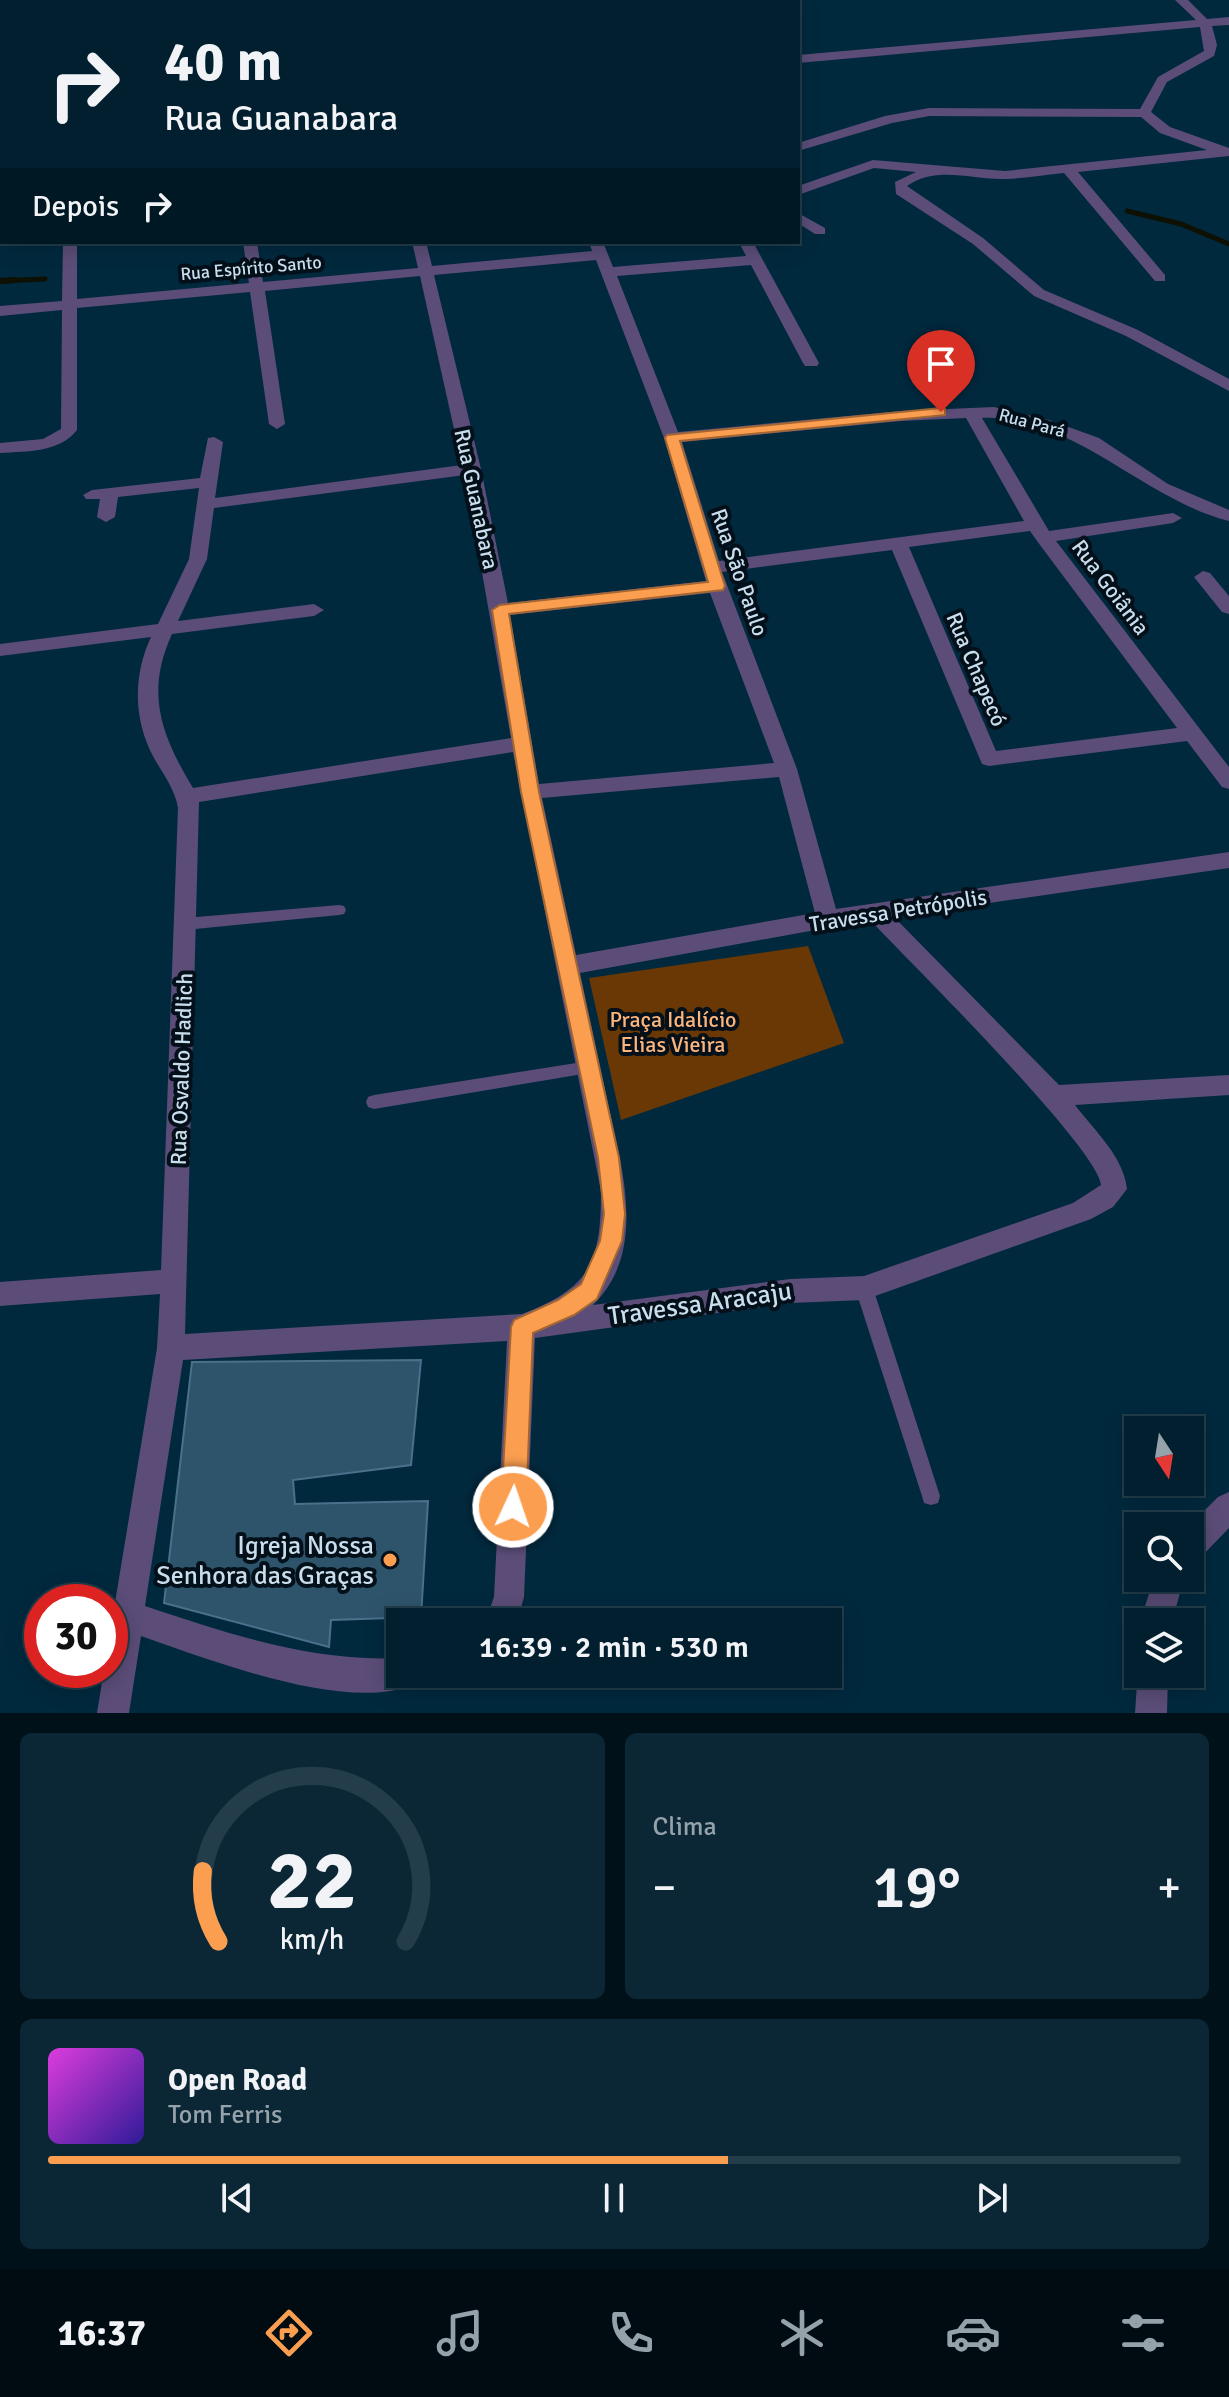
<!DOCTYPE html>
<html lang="pt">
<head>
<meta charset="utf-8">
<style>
	body { margin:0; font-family:Signika,sans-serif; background:#0b2736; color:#f1f3f6; height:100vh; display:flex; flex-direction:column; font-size:30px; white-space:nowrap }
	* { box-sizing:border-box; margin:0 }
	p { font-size:26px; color:#96a2aa }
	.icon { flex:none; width:44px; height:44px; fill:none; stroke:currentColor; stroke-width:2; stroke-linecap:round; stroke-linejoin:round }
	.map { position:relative; height:1713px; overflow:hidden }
	.panel { display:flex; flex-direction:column; gap:20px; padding:20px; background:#011119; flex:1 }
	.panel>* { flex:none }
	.guide { position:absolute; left:0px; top:0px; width:800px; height:244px; box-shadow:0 4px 20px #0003,0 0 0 2px #233d4a; background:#011f2e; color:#f1f3f6; overflow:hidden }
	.needle { width:52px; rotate:168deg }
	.buttons { position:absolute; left:1124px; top:1416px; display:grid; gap:16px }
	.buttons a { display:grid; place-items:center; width:80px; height:80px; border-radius:0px; background:#011f2e; box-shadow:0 4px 20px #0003,0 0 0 2px #233d4a; font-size:40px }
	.speed { position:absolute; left:24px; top:1584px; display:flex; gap:16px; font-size:40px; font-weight:700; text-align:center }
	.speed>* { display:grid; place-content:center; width:104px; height:104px; border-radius:50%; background:#011f2e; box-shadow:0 4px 20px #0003,0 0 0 2px #233d4a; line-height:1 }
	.speed .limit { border:12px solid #d22; background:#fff; color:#111 }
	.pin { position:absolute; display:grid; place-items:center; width:68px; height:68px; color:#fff; margin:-82px -34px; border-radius:50% 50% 50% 0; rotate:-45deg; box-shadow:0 0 8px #0007 }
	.pin .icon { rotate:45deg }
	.me { position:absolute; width:88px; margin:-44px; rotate:3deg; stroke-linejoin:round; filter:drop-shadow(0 0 6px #0008) }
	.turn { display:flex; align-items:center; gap:28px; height:168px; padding:0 32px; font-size:36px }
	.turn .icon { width:104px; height:104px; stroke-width:2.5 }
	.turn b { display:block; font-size:56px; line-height:68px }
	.then { display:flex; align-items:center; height:76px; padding:0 32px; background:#0003; gap:16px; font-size:30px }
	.big { font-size:60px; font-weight:600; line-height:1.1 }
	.panel .tile { flex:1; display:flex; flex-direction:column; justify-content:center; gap:12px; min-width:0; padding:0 28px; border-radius:12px; background:#0b2736 }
	.panel .dial { align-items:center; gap:0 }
	.dial svg { height:208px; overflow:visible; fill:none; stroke:#233d4a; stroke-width:7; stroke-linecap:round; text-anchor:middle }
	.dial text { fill:#f1f3f6; stroke:none }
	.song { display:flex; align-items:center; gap:24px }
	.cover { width:96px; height:96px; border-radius:12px; background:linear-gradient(135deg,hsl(300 70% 55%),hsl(250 70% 35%)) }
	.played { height:8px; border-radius:4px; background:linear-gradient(90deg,#fb9e50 60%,#233d4a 60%) }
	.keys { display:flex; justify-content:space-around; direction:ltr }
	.heat { display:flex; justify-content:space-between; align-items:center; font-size:44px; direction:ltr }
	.panel .tiles { flex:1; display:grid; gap:20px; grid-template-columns:1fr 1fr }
	.tile:last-child { grid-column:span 2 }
	.trip { position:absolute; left:386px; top:1608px; width:456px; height:80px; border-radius:0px; background:#011f2e; box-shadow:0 4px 20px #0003,0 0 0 2px #233d4a; font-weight:600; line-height:80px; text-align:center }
	.menu { display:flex; height:128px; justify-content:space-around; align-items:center; background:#000c12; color:#96a2aa }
	.menu .icon { width:56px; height:56px }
	.menu .current { color:#fb9e50 }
	.menu b { font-size:36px; color:#f1f3f6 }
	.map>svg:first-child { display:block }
	.green { fill:#693804 }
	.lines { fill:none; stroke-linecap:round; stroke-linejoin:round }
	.stream-far1 { stroke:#0d1002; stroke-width:5 }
	.stream { stroke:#0d1002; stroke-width:6 }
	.building { fill:#2e546c; stroke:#4a708a; stroke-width:2 }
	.service { fill:#5b4d78; fill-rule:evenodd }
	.minor { fill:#5b4d78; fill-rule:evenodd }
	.route { fill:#fb9e50; stroke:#a36734; stroke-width:2 }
	.poi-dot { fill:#fb9e50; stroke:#03101a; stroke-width:3 }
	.labels { text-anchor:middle; stroke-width:8; stroke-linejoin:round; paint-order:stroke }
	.far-street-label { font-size:18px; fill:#c9ddec; stroke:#03101a }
	.street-label { font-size:22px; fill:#c9ddec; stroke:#03101a }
	.park-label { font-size:22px; fill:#feb57c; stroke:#03101a }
	.near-street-label { font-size:26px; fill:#c9ddec; stroke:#03101a }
	.near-poi-label { font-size:26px; fill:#c9ddec; stroke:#03101a; text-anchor:end }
</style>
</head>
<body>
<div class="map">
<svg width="1229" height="1713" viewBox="0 0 1229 1713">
	<rect width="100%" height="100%" fill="#01293e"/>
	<path class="green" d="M 808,946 L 844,1043 L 621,1120 L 589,978 Z"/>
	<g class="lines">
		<path class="stream-far1" d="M 1127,211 L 1181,224 L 1229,244
			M 0,281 L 45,279"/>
		<path class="stream" d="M 0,281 L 15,280"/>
	</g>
	<path class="building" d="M 421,1360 L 411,1465 L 293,1480 L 295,1504 L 428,1501 L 421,1617 L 331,1620 L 329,1647 L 164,1603 L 192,1362 Z"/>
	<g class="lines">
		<path class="service" d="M 339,905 L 344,906 L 346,910 L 344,914 L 339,915 L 185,930 L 180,928 L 178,924 L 180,920 L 185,918 Z
			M 589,1061 L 595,1062 L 597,1067 L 595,1072 L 589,1073 L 374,1109 L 368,1107 L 366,1102 L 368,1097 L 374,1095 Z
			M 864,1280 L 870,1282 L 873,1288 L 940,1496 L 938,1503 L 931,1505 L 924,1503 L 922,1496 L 855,1288 L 858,1282 Z"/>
		<path class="minor" d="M 208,0 L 220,0 L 220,2 L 208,2 Z
			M 352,0 L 364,0 L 365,2 L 353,2 Z
			M 521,0 L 533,0 L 520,2 Z
			M 552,0 L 564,0 L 565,2 L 553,2 Z
			M 1175,0 L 1188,0 L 1207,19 L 1229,17 L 1229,25 L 1212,26 L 1217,45 L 1214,56 L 1167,82 L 1151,112 L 1170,127 L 1229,148 L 1229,156 L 1078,172 L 1165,275 L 1165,281 L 1155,281 L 1064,173 C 1045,175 1026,178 1006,179 C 972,180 937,165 907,186 L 983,238 L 1044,290 L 1138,330 L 1229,379 L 1229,391 L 1126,336 L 1034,296 L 973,244 L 896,194 L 895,182 L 916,172 L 874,168 L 798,195 L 798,186 L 873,160 L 1005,171 L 1207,150 L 1160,133 L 1141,117 L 929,116 L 892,123 L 798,151 L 798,143 L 885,116 L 929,108 L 1140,109 L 1158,77 L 1204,51 L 1200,27 L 798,63 L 798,55 L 1196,20 Z
			M 0,58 L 2,58 L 2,66 L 0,66 Z
			M 798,213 L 825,228 L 825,234 L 815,234 L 798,223 Z
			M 63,242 L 77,242 L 77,299 L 249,283 L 243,242 L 257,242 L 263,282 L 418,268 L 412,242 L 426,242 L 432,266 L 592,251 L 589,242 L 603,242 L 613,267 L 746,256 L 739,242 L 753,242 L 819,363 L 817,366 L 805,366 L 803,363 L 751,265 L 617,276 L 678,432 L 901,411 L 994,407 L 1049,420 L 1099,438 L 1168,484 L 1229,510 L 1229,521 C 1144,500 1072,414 982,418 L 1049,531 L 1173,513 L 1182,518 L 1173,523 L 1056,541 L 1229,767 L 1229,789 L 1222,787 L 1187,741 L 989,766 L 982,764 L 892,550 L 722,572 L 797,769 L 836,909 L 1229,852 L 1229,868 L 894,917 L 1059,1085 L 1229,1075 L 1229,1095 L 1075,1105 C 1094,1130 1124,1157 1127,1189 L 1113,1207 L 1091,1219 L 864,1300 L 790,1303 L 535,1338 L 524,1597 L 517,1622 L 485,1622 L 494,1597 L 507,1341 L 183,1360 L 145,1606 C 230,1634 310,1662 400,1658 L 400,1674 L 417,1674 L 412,1685 C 345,1713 208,1659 141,1636 L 129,1713 L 97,1713 L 104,1670 L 110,1670 L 110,1633 L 157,1348 L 160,1294 L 0,1306 L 0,1282 L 161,1270 L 178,808 C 175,789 163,774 154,758 C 133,720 133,675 151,637 L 0,656 L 0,644 L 158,624 L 189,559 L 199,488 L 118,497 L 115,517 L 106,522 L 97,517 L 100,499 L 86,499 L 83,495 L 92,490 L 200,478 L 208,438 L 214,437 L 223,442 L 215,498 L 462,465 L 420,276 L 265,291 L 285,424 L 277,429 L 269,424 L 250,292 L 77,308 L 77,430 C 59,453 27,451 0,453 L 0,443 L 43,439 L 61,429 L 62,310 L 0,316 L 0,306 L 62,301 ZM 596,260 L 664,438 L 706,581 L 508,603 L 481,469 L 434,275 ZM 966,418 L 1024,521 L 719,561 L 682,442 L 901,421 ZM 465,475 L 511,738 L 193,788 C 161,735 145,693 172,634 L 314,616 L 324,610 L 314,604 L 178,621 L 207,559 L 214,508 ZM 1030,531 L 1037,541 L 1177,728 L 996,751 L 909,547 ZM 710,593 L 774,763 L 539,784 L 510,615 ZM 513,752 L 601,1191 C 601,1263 590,1288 522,1314 L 185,1334 L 199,802 ZM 779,777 L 815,913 L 576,955 L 542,798 ZM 870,920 C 907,959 1098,1148 1101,1185 L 1073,1203 L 864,1276 L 790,1279 L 593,1305 C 649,1250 621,1165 607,1099 C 598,1057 589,1015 580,973 Z
			M 1203,571 L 1210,573 L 1229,596 L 1229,614 L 1222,612 L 1194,577 Z
			M 1229,1492 L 1229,1528 L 1201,1557 L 1190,1561 L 1189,1526 L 1218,1497 Z
			M 1154,1578 L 1184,1578 L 1172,1622 L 1140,1622 Z
			M 1138,1669 L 1138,1674 L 1168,1674 L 1167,1713 L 1135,1713 Z"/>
	</g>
	<path class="route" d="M 941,408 L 945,409 L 945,415 L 680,441 L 725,586 L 723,590 L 509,614 L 539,792 L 619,1158 L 625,1214 L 622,1241 L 597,1299 L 574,1315 L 533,1333 L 526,1507 L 522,1515 L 513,1519 L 505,1515 L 501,1507 L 511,1327 L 514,1320 L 558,1300 L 581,1284 L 600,1241 L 604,1214 L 598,1158 L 521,792 L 492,610 L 500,605 L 708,582 L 665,438 L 667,435 Z"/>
	<circle class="poi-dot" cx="390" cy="1560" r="8"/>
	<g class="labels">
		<g class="far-street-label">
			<text transform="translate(251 268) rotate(-5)" y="6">Rua Espírito Santo</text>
			<text transform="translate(1032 423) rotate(15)" y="6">Rua Pará</text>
		</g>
		<g class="street-label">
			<text transform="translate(477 499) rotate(78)" y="8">Rua Guanabara</text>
			<text transform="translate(740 572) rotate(71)" y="8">Rua São Paulo</text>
			<text transform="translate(1111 587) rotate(53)" y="8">Rua Goiânia</text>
			<text transform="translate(977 669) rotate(67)" y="8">Rua Chapecó</text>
			<text transform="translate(898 910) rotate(-9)" y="8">Travessa Petrópolis</text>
			<text transform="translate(181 1069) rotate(-88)" y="8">Rua Osvaldo Hadlich</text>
		</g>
		<g class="park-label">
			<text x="673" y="1027">Praça Idalício<tspan x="673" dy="25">Elias Vieira</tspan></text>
		</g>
		<g class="near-street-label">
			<text transform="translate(700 1303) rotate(-8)" y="9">Travessa Aracaju</text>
		</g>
		<g class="near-poi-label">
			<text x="374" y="1554">Igreja Nossa<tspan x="374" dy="30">Senhora das Graças</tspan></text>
		</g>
	</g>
</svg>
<div class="buttons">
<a><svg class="needle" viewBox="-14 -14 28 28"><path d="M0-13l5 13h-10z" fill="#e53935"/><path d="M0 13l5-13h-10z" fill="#96a2aa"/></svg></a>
<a><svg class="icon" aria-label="search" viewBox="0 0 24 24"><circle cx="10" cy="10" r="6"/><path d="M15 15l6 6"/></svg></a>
<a><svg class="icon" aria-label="layers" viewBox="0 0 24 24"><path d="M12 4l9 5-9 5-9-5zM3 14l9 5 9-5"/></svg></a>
</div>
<div class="speed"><div class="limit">30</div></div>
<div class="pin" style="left:941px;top:412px;background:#d93025"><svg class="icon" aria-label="arrive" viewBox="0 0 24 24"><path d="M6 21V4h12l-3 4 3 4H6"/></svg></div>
<svg class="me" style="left:513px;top:1507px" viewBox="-20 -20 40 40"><circle r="17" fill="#fb9e50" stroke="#fff" stroke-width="3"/><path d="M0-11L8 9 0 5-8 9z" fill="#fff"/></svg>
<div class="trip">16:39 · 2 min · 530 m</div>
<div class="guide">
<div class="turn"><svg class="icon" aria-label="right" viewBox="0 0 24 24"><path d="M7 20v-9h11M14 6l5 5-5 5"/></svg><div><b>40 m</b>Rua Guanabara</div></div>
<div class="then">Depois<svg class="icon" aria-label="right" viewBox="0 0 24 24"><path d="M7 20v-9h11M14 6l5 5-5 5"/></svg></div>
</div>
</div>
<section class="panel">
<div class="tiles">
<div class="tile dial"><svg viewBox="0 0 100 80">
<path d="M14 69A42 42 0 1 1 86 69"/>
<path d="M14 69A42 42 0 0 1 8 42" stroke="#fb9e50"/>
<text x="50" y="56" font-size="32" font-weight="700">22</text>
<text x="50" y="72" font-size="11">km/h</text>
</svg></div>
<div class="tile"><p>Clima</p>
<div class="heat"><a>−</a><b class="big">19°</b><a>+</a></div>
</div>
<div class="tile">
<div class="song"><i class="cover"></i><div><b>Open Road</b><p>Tom Ferris</p></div></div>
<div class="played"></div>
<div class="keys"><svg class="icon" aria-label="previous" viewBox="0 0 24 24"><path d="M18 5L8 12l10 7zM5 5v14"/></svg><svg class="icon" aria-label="pause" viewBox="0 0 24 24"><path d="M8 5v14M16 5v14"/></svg><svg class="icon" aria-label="next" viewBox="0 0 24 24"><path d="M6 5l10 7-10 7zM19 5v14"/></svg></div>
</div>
</div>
</section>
<nav class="menu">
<b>16:37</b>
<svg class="icon current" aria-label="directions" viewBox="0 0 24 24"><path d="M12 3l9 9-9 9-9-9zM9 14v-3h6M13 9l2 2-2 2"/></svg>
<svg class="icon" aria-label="music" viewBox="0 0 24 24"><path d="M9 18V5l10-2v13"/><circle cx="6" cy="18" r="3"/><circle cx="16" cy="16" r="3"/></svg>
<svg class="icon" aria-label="phone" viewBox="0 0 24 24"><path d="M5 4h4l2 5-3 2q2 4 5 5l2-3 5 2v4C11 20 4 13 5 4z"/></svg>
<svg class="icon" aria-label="climate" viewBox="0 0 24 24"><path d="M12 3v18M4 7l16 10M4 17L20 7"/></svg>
<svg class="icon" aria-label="car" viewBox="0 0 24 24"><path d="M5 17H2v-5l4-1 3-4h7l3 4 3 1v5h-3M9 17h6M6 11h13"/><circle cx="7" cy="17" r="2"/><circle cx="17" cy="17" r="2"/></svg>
<svg class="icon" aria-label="filters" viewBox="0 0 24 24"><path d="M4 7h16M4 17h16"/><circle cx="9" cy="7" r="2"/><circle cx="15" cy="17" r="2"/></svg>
</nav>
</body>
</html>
